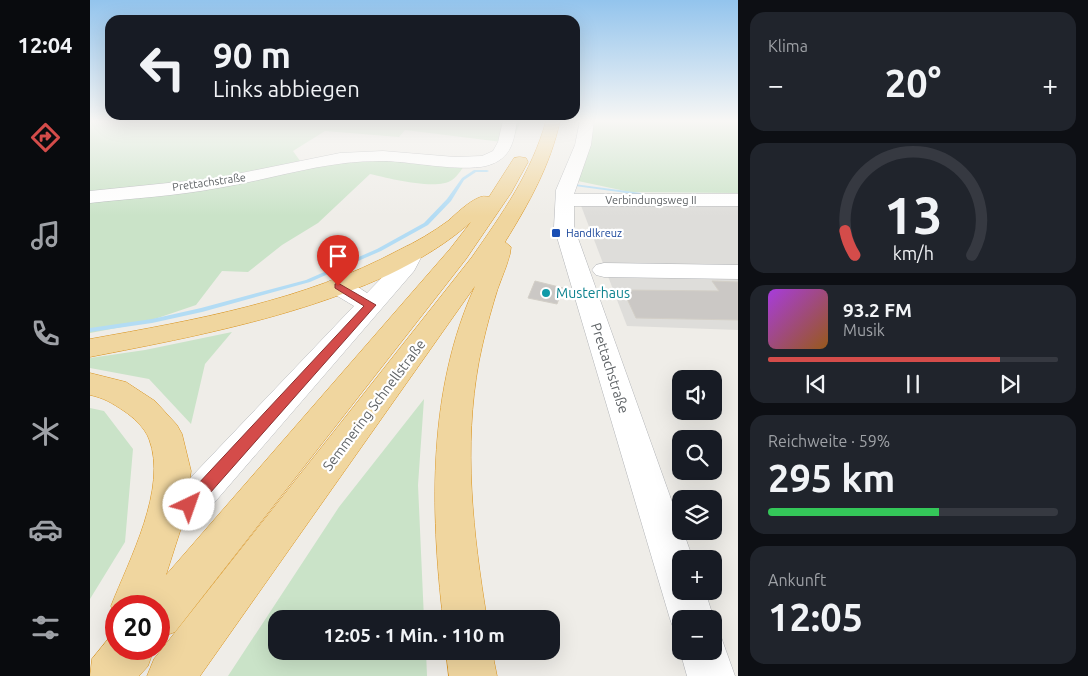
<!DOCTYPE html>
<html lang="de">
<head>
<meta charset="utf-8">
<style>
	body { margin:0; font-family:Ubuntu,sans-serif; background:#20242c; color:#f1f3f6; height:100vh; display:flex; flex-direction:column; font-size:19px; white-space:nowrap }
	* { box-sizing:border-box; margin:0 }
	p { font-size:16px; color:#9ea1a6 }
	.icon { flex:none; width:28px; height:28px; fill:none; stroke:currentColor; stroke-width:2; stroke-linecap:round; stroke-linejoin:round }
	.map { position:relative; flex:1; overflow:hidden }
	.side { display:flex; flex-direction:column; gap:12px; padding:12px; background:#0d0f14; width:350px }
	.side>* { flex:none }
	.guide { position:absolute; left:15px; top:15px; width:475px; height:105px; border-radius:15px; box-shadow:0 5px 20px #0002; background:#171b24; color:#f1f3f6; overflow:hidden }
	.buttons { position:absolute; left:582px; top:370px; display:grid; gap:10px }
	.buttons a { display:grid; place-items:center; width:50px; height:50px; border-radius:10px; background:#171b24; box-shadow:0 5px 20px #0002; font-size:25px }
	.speed { position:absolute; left:15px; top:595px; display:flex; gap:10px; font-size:25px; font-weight:700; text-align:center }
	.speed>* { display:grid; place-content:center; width:65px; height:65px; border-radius:50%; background:#171b24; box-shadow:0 5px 20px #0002; line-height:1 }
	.speed .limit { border:8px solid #d22; background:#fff; color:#111 }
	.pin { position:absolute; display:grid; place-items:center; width:42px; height:42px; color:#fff; margin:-51px -21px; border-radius:50% 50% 50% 0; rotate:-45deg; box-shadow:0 0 5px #0007 }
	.pin .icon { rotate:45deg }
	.me { position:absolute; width:55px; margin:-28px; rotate:42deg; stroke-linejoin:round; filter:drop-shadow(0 0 4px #0008) }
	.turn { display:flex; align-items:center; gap:18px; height:105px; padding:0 25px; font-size:22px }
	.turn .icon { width:65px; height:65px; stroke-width:2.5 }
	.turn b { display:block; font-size:35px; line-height:42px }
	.big { font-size:38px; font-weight:700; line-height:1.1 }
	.side .tile { flex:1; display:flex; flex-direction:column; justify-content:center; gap:8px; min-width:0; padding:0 18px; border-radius:15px; background:#20242c }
	.side .dial { align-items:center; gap:0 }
	.dial svg { height:130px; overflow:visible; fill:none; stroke:#363941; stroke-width:7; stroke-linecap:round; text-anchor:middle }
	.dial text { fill:#f1f3f6; stroke:none }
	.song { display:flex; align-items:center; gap:15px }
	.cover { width:60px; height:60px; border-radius:8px; background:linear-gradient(135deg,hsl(280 70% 55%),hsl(30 70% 35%)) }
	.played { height:5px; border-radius:2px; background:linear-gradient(90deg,#d44c4a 80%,#363941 80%) }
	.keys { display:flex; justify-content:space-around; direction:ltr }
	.heat { display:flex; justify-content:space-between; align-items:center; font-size:28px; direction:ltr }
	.charge { height:8px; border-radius:4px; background:linear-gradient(90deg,#34c759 59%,#363941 0) }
	.trip { position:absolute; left:178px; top:610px; width:292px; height:50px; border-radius:15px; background:#171b24; box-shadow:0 5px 20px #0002; font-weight:700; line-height:50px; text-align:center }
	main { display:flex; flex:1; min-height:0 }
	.menu { display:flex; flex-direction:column; width:90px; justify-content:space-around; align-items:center; background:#090b0e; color:#9ea1a6 }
	.menu .icon { width:35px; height:35px }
	.menu .current { color:#d44c4a }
	.menu b { font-size:22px; color:#f1f3f6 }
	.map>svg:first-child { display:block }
	.industrial { fill:#deddda }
	.green { fill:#cae3c8 }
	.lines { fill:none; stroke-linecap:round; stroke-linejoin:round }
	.stream { fill:#b3dcf4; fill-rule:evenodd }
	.building { fill:#cbc8c5; stroke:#d3cfc7 }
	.minor-casing { stroke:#b3b5b8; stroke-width:1 }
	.highway-casing { stroke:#d9931e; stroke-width:1 }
	.minor { fill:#fff; fill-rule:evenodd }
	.highway { fill:#f0d69f; fill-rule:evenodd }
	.route { fill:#d44c4a; stroke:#8a3130 }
	.transit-dot { fill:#1a4fb4; stroke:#fff; stroke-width:2 }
	.culture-dot { fill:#0f9aa8; stroke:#fff; stroke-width:2 }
	.labels { text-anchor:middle; stroke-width:4.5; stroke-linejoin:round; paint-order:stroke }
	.far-street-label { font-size:11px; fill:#5f6366; stroke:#fff }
	.far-transit-label { font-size:11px; fill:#164399; stroke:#fff; text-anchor:start }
	.culture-label { font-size:14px; fill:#0d838f; stroke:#fff; text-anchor:start }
	.street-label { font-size:14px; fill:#5f6366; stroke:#fff }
</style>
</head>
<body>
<main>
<nav class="menu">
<b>12:04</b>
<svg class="icon current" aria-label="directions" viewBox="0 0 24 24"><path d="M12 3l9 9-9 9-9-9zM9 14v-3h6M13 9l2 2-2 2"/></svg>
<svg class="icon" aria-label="music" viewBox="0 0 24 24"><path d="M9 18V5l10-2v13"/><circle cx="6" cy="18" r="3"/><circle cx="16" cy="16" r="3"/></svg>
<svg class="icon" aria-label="phone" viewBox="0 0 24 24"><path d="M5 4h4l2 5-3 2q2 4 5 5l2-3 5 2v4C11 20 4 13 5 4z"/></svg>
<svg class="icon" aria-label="climate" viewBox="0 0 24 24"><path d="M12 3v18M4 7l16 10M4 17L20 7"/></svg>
<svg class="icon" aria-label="car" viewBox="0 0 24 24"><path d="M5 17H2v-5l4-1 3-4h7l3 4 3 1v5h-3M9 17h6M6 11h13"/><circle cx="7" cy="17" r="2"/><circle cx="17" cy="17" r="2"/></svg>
<svg class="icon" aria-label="filters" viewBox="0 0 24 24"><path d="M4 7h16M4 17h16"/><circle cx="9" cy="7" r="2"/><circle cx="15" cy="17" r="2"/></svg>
</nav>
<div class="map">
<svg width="648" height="676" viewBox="0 0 648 676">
	<rect width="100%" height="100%" fill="#efede8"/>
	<path class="industrial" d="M 648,201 L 648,330 L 537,326 L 490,203 Z"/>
	<path class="green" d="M 0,121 L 431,121 L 421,143 L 315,130 L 309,137 L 235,131 L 203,151 L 213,165 L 250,158 L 377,162 C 373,167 368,176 362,180 C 347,191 298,178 280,174 L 228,223 L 192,245 L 158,272 L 132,271 L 106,305 L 53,323 L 0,333 Z
		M 504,121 L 648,121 L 648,193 L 540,192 L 488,181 L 502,136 Z
		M 142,332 L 115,364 L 101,424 L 59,379 L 0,368 L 0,358 L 55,350 Z
		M 334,399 L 328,485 L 334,619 L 186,619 L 186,651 L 336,651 L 337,676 L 138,676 L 249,507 Z
		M 0,408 L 14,411 L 43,449 L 35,542 L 0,599 Z"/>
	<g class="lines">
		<path class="stream" d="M 384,170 L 397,170 L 399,171 L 397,172 L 386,172 L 374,180 L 361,201 L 338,225 L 291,251 L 220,282 L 112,312 L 62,323 L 0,332 L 0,328 L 62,319 L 111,308 L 216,280 L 287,249 L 334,223 L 357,199 L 372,178 Z
			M 484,184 L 551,193 L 553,194 L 551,195 L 485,186 L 483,185 Z"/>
	</g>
	<path class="building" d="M 445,281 L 473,288 L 467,304 L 438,298 Z
		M 622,281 L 648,282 L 648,320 L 546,318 L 533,290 L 629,291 Z"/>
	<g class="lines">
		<g class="minor-casing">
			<path id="minor" d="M 413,121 L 427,121 C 424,140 422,156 402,164 C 379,174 320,161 293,161 C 237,160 183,179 128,188 C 86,196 43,198 0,203 L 0,191 L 127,178 L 250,153 L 293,151 L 365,157 L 392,156 L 403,151 L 408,142 Z
				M 490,121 L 504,121 L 501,145 L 484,194 L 648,194 L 648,206 L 484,206 L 484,227 L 591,527 L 591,531 L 593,531 L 603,559 L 591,559 L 591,591 L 615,591 L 624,619 L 624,621 L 624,619 L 591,619 L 591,637 L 586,635 L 580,619 L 464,227 L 466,190 L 485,145 Z
				M 323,245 L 331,247 L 334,252 L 324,271 L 112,517 L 89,531 L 75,536 L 61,531 L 56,519 L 61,507 L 86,493 L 264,306 L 239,291 L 236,286 L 239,281 C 255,277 265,285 277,293 L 306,263 L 315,247 Z
				M 514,263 L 648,265 L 648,279 L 514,277 L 506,275 L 502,270 L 506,265 Z
				M 624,632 L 630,634 L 645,676 L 597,676 L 590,651 L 591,647 L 591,651 L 624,651 Z"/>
		</g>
		<g class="highway-casing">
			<path id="highway" d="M 456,121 L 470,121 C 460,166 439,203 415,242 L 421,247 L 420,254 C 416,270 408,285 404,301 C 398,321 393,341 389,361 C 373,447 383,533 397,619 L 353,619 C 340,507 338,390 385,286 L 110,676 L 57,676 L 64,659 L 382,257 C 412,214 442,172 456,121 Z
				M 430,157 L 436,158 L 438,162 L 421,193 L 376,259 L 85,632 L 69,638 L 69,606 L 26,606 L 26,619 L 21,606 C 39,560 78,488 59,439 C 55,428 43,417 34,411 C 22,403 14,398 0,395 L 0,373 L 36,382 L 65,401 L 87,425 L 92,434 L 101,471 L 94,519 L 76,575 L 360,249 L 381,222 C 291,303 117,334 0,357 L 0,339 C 105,320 214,301 309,250 C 326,242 343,232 358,221 C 367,213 377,203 388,198 C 392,196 395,196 399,197 L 424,158 Z
				M 24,632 L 26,632 L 26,649 L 64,649 L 58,666 L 49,676 L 0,676 L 2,659 Z
				M 356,651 L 402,651 L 407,676 L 359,676 Z"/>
		</g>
		<use href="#minor" class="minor"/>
		<use href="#highway" class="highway"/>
	</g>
	<linearGradient id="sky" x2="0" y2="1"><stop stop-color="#93c4ed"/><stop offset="0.56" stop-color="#f8f7f5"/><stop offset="1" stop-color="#f8f7f5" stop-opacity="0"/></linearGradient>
	<rect width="648" height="216" fill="url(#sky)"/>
	<path class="route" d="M 248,283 L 286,305 L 105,510 L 99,512 L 93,510 L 91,505 L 93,500 L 274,306 L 245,288 L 245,284 Z"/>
	<rect class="transit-dot" x="461" y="228" width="10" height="10" rx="2.5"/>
	<circle class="culture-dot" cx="456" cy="293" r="5"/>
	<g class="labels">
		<g class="far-street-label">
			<text transform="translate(119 182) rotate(-8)" y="4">Prettachstraße</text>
			<text x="561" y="204">Verbindungsweg II</text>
		</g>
		<g class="far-transit-label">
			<text x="476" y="237">Handlkreuz</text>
		</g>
		<g class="culture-label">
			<text x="466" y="298">Musterhaus</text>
		</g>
		<g class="street-label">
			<text transform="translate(520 368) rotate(72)" y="5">Prettachstraße</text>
			<text transform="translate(284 405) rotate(-53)" y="5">Semmering Schnellstraße</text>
		</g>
	</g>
</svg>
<div class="buttons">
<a><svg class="icon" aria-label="sound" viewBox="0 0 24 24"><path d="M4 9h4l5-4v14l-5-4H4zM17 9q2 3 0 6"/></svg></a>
<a><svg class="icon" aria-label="search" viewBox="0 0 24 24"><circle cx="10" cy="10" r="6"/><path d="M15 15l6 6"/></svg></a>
<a><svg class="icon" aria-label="layers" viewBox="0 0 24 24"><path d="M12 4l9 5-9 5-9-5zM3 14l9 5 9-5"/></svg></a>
<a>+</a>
<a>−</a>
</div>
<div class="speed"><div class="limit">20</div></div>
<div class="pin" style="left:248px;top:286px;background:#d93025"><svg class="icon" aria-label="arrive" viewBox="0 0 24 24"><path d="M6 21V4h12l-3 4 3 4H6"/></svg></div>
<svg class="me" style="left:99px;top:505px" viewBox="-20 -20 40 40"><circle r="19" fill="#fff"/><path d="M0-13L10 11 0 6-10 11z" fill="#d44c4a"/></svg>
<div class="trip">12:05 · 1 Min. · 110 m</div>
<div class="guide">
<div class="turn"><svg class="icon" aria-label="left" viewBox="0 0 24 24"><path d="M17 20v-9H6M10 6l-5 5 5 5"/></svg><div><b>90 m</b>Links abbiegen</div></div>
</div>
</div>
<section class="side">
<div class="tile"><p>Klima</p>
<div class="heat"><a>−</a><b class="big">20°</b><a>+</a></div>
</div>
<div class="tile dial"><svg viewBox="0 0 100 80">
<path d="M14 69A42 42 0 1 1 86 69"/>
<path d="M14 69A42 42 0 0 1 8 54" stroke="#d44c4a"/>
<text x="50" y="56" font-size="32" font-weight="700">13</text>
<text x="50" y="72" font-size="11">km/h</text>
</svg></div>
<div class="tile">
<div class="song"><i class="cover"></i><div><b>93.2 FM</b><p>Musik</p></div></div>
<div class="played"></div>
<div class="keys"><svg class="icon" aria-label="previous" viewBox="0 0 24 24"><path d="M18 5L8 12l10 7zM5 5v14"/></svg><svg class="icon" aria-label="pause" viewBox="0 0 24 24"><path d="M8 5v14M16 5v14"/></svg><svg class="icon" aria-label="next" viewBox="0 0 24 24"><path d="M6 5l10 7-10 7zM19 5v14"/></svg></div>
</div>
<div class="tile"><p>Reichweite · 59%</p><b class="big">295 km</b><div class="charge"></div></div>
<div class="tile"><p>Ankunft</p><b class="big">12:05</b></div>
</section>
</main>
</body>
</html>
